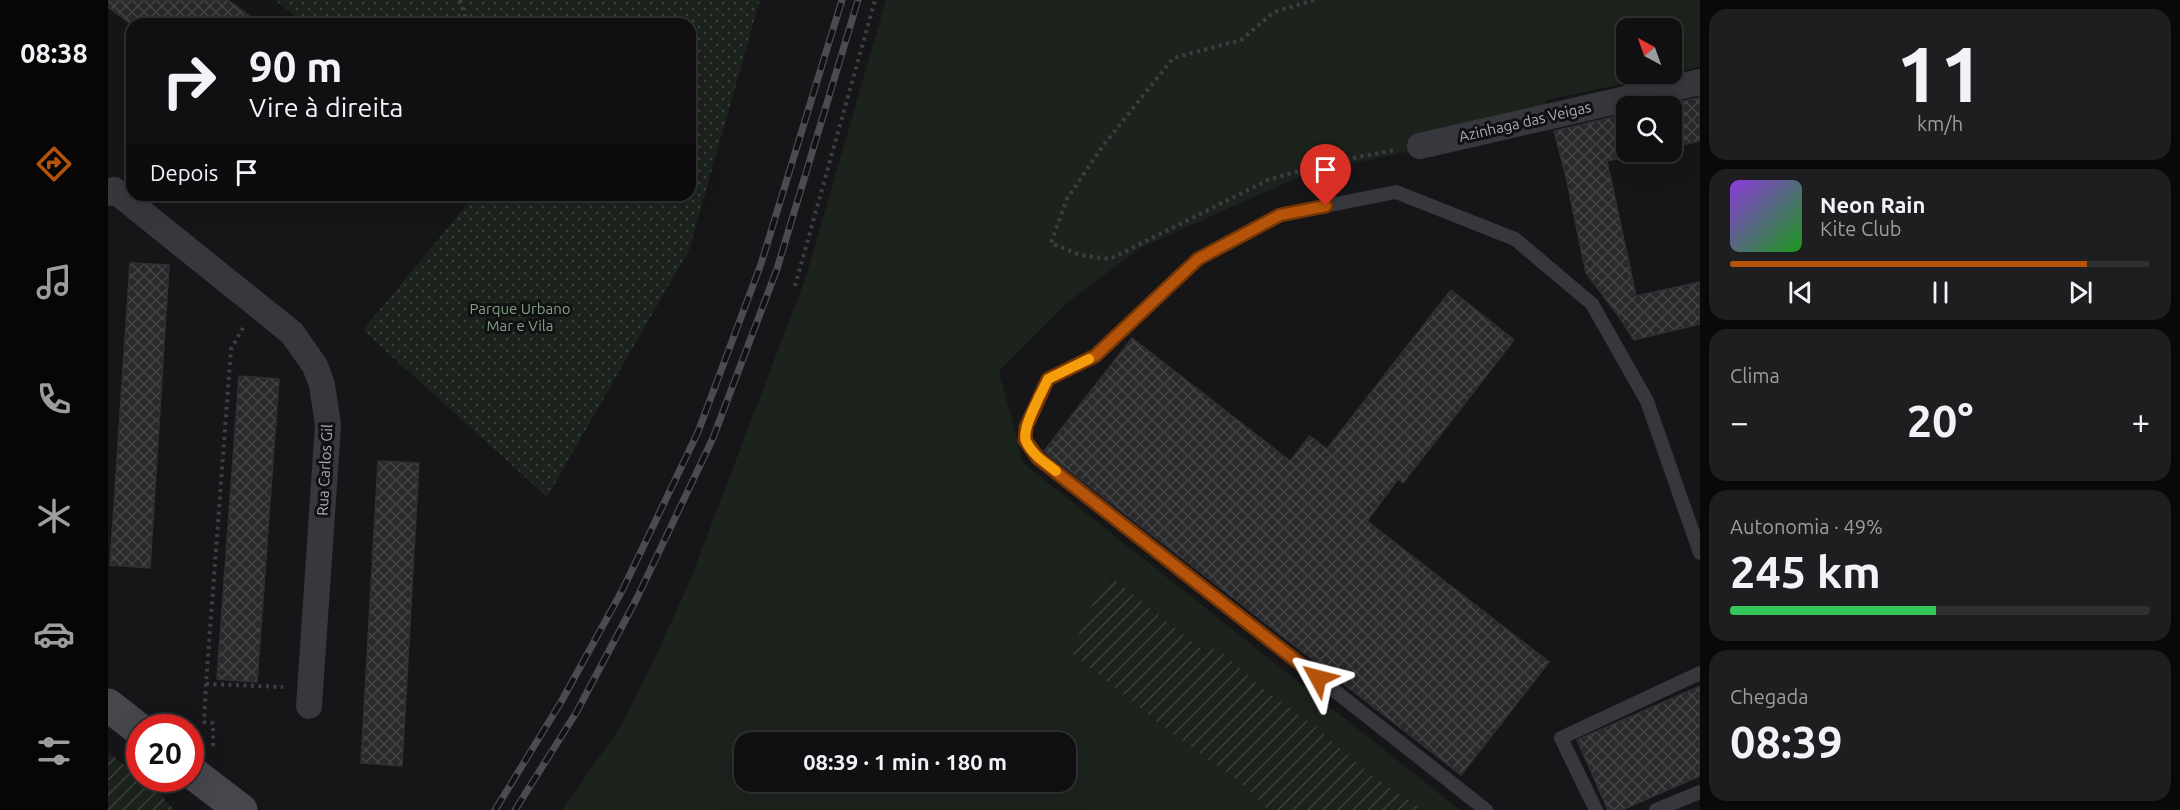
<!DOCTYPE html>
<html lang="pt">
<head>
<meta charset="utf-8">
<style>
	body { margin:0; font-family:Ubuntu,sans-serif; background:#1e1e20; color:#f1f3f6; height:100vh; display:flex; flex-direction:column; font-size:22px; white-space:nowrap }
	* { box-sizing:border-box; margin:0 }
	p { font-size:20px; color:#9c9d9f }
	.icon { flex:none; width:33px; height:33px; fill:none; stroke:currentColor; stroke-width:2; stroke-linecap:round; stroke-linejoin:round }
	.map { position:relative; flex:1; overflow:hidden }
	.sheet { display:flex; flex-direction:column; gap:9px; padding:9px; background:#09090a; width:480px }
	.sheet>* { flex:none }
	.top-card { position:absolute; left:18px; top:18px; width:570px; height:183px; border-radius:18px; box-shadow:0 6px 24px #0002,0 0 0 2px #303032; background:#101012; color:#f1f3f6; overflow:hidden }
	.needle { width:39px; rotate:319deg }
	.buttons { position:absolute; left:1508px; top:18px; display:grid; gap:12px }
	.buttons a { display:grid; place-items:center; width:66px; height:66px; border-radius:12px; background:#101012; box-shadow:0 6px 24px #0002,0 0 0 2px #303032; font-size:30px }
	.speed { position:absolute; left:18px; top:714px; display:flex; gap:12px; font-size:30px; font-weight:700; text-align:center }
	.speed>* { display:grid; place-content:center; width:78px; height:78px; border-radius:50%; background:#101012; box-shadow:0 6px 24px #0002,0 0 0 2px #303032; line-height:1 }
	.speed .limit { border:9px solid #d22; background:#fff; color:#111 }
	.pin { position:absolute; display:grid; place-items:center; width:51px; height:51px; color:#fff; margin:-62px -26px; border-radius:50% 50% 50% 0; rotate:-45deg; box-shadow:0 0 6px #0007 }
	.pin .icon { rotate:45deg }
	.me { position:absolute; width:66px; margin:-33px; rotate:308deg; stroke-linejoin:round; filter:drop-shadow(0 0 4px #0008) }
	.turn { display:flex; align-items:center; gap:21px; height:126px; padding:0 24px; font-size:27px }
	.turn .icon { width:78px; height:78px; stroke-width:2.5 }
	.turn b { display:block; font-size:42px; line-height:51px }
	.then { display:flex; align-items:center; height:57px; padding:0 24px; background:#0003; gap:12px; font-size:22px }
	.big { font-size:45px; font-weight:700; line-height:1.1 }
	.sheet .tile { flex:1; display:flex; flex-direction:column; justify-content:center; gap:9px; min-width:0; padding:0 21px; border-radius:18px; background:#1e1e20 }
	.sheet .dial { align-items:center; gap:0 }
	.dial b { font-size:78px; line-height:1 }
	.song { display:flex; align-items:center; gap:18px }
	.cover { width:72px; height:72px; border-radius:9px; background:linear-gradient(135deg,hsl(270 70% 55%),hsl(120 70% 35%)) }
	.played { height:6px; border-radius:3px; background:linear-gradient(90deg,#b45309 85%,#303032 85%) }
	.keys { display:flex; justify-content:space-around; direction:ltr }
	.heat { display:flex; justify-content:space-between; align-items:center; font-size:33px; direction:ltr }
	.charge { height:9px; border-radius:4px; background:linear-gradient(90deg,#34c759 49%,#303032 0) }
	.trip { position:absolute; left:626px; top:732px; width:342px; height:60px; border-radius:18px; background:#101012; box-shadow:0 6px 24px #0002,0 0 0 2px #303032; font-weight:700; line-height:60px; text-align:center }
	main { display:flex; flex:1; min-height:0 }
	.menu { display:flex; flex-direction:column; width:108px; justify-content:space-around; align-items:center; background:#060607; color:#9c9d9f }
	.menu .icon { width:42px; height:42px }
	.menu .active { color:#b45309 }
	.menu b { font-size:27px; color:#f1f3f6 }
	.map>svg:first-child { display:block }
	.grass { fill:#1c231d; fill-rule:evenodd }
	.park { fill:url(#park-dots) }
	.garden { fill:url(#garden-furrows) }
	.building { fill:url(#building-cross-hatch); stroke:#303034; stroke-width:1.5 }
	.lines { fill:none; stroke-linecap:round; stroke-linejoin:round }
	.path { stroke:#3d3f44; stroke-width:4; stroke-dasharray:3 4.5; stroke-linecap:butt }
	.lane { stroke:#37383d; stroke-width:14 }
	.street { stroke:#37383d; stroke-width:26 }
	.secondary { stroke:#45474d; stroke-width:33 }
	.rail-casing { stroke:#4a4c52; stroke-width:7 }
	.rail { stroke:#111113; stroke-width:4.5; stroke-dasharray:14; stroke-linecap:butt }
	.route-casing { stroke:#753606; stroke-width:15 }
	.route { stroke:#b45309; stroke-width:10 }
	.slow { stroke:#f59e0b; stroke-width:10 }
	.labels { text-anchor:middle; stroke-width:6; stroke-linejoin:round; paint-order:stroke }
	.street-label { font-size:15px; fill:#a8adb8; stroke:#111113 }
	.park-label { font-size:15px; fill:#7fa381; stroke:#111113 }
</style>
</head>
<body>
<main>
<nav class="menu">
<b>08:38</b>
<svg class="icon active" aria-label="directions" viewBox="0 0 24 24"><path d="M12 3l9 9-9 9-9-9zM9 14v-3h6M13 9l2 2-2 2"/></svg>
<svg class="icon" aria-label="music" viewBox="0 0 24 24"><path d="M9 18V5l10-2v13"/><circle cx="6" cy="18" r="3"/><circle cx="16" cy="16" r="3"/></svg>
<svg class="icon" aria-label="phone" viewBox="0 0 24 24"><path d="M5 4h4l2 5-3 2q2 4 5 5l2-3 5 2v4C11 20 4 13 5 4z"/></svg>
<svg class="icon" aria-label="climate" viewBox="0 0 24 24"><path d="M12 3v18M4 7l16 10M4 17L20 7"/></svg>
<svg class="icon" aria-label="car" viewBox="0 0 24 24"><path d="M5 17H2v-5l4-1 3-4h7l3 4 3 1v5h-3M9 17h6M6 11h13"/><circle cx="7" cy="17" r="2"/><circle cx="17" cy="17" r="2"/></svg>
<svg class="icon" aria-label="filters" viewBox="0 0 24 24"><path d="M4 7h16M4 17h16"/><circle cx="9" cy="7" r="2"/><circle cx="15" cy="17" r="2"/></svg>
</nav>
<div class="map">
<svg width="1592" height="810" viewBox="0 0 1592 810">
	<defs>
		<pattern id="park-dots" width="8" height="8" patternUnits="userSpaceOnUse" patternTransform="scale(1.5)"><rect width="8" height="8" fill="#1c231d"/><path d="M2 2h.1M6 6h.1" fill="none" stroke="#3a403c" stroke-width="1.8" stroke-linecap="round"/></pattern>
		<pattern id="garden-furrows" width="10" height="10" patternUnits="userSpaceOnUse" patternTransform="scale(1.5)"><rect width="10" height="10" fill="#1c231d"/><path d="M-1 1l2-2M0 10L10 0M9 11l2-2" fill="none" stroke="#3a403c"/></pattern>
		<pattern id="building-cross-hatch" width="8" height="8" patternUnits="userSpaceOnUse" patternTransform="scale(1.5)"><rect width="8" height="8" fill="#29292c"/><path d="M0 0l8 8M0 8l8-8" fill="none" stroke="#454548"/></pattern>
	</defs>
	<rect width="100%" height="100%" fill="#161618"/>
	<path class="grass" d="M 778,0 L 1592,0 L 1592,67 L 1563,73 L 1563,28 L 1518,28 L 1518,74 L 1563,74 L 1438,100 L 1444,122 L 1202,172 L 1032,248 L 960,302 L 891,371 L 915,463 L 1352,810 L 1315,810 L 1265,776 L 1209,728 L 1148,683 L 1098,652 L 1002,576 L 963,652 L 1048,721 L 1140,789 L 1160,810 L 454,810 L 511,729 L 543,666 L 581,583 L 698,277 ZM 636,742 L 957,742 L 957,782 L 636,782 Z"/>
	<path class="park" d="M 167,0 L 652,0 L 581,250 L 439,497 L 255,330 L 367,195 L 582,195 L 582,24 L 198,24 Z"/>
	<path class="garden" d="M 1002,576 L 1097,652 L 1103,647 L 1117,655 L 1148,683 L 1209,728 L 1265,776 L 1315,810 L 1160,810 L 1140,789 L 1048,721 L 963,652 L 996,579 Z
		M 0,752 L 52,794 L 66,810 L 0,810 Z"/>
	<path class="building" d="M 0,0 L 120,0 L 152,24 L 23,24 L 0,7 Z
		M 1592,97 L 1592,141 L 1563,147 L 1563,104 Z
		M 1518,114 L 1518,157 L 1499,161 L 1528,296 L 1592,282 L 1592,324 L 1526,340 L 1512,318 L 1478,273 L 1458,177 L 1446,131 Z
		M 22,263 L 61,265 L 42,568 L 2,565 Z
		M 1343,290 L 1406,340 L 1295,483 L 1290,479 L 1259,521 L 1441,662 L 1353,775 L 936,451 L 1024,338 L 1182,461 L 1202,436 L 1219,449 Z
		M 131,376 L 171,379 L 149,682 L 109,679 Z
		M 270,461 L 311,463 L 294,766 L 253,763 Z
		M 1592,686 L 1592,776 L 1514,810 L 1500,810 L 1469,740 Z"/>
	<g class="lines">
		<path class="path" d="M 352,0 L 360,24
			M 1206,0 L 1166,12 L 1133,40 L 1065,58 L 994,147 L 959,199 L 943,243 L 972,255 L 1002,259 L 1162,179 L 1224,162 L 1287,150
			M 687,286 L 767,0
			M 98,684 L 175,687
			M 105,746 L 105,723 L 96,722 L 98,684 L 123,349 L 135,328"/>
		<path class="lane" d="M 1378,810 L 930,457 L 917,440 L 918,427 L 940,379 L 987,356 L 1090,259 L 1172,215 L 1288,192 L 1407,239 L 1484,304 L 1539,401 L 1592,553
			M 1488,810 L 1453,738 L 1592,673
			M 1548,810 L 1592,792"/>
		<path class="street" d="M 1312,146 L 1592,82
			M 0,193 L 6,190 L 184,333 L 207,366 L 214,385 L 220,425 L 201,706"/>
		<path class="secondary" d="M 0,705 L 32,730
			M 82,771 L 133,810"/>
		<g class="rail-casing">
			<path id="rail" d="M 387,810 L 453,702 L 515,589 L 590,432 L 653,264 L 734,0
				M 407,810 L 468,713 L 529,598 L 605,438 L 669,269 L 750,0"/>
		</g>
		<use href="#rail" class="rail"/>
	</g>
	<g class="lines">
		<g class="route-casing">
			<path id="route" d="M 1210,678 L 930,458 L 917,440 L 918,427 L 940,379 L 987,356 L 1090,259 L 1172,215 L 1218,206"/>
		</g>
		<use href="#route" class="route"/>
		<path class="slow" d="M 948,471 C 938,463 923,454 918,441 C 913,428 934,392 940,379 L 981,359"/>
	</g>
	<g class="labels">
		<g class="street-label">
			<text transform="translate(1417 122) rotate(-13)" y="5">Azinhaga das Veigas</text>
			<text transform="translate(217 470) rotate(-87)" y="5">Rua Carlos Gil</text>
		</g>
		<g class="park-label">
			<text x="412" y="314">Parque Urbano<tspan x="412" dy="17">Mar e Vila</tspan></text>
		</g>
	</g>
</svg>
<div class="buttons">
<a><svg class="needle" viewBox="-14 -14 28 28"><path d="M0-13l5 13h-10z" fill="#e53935"/><path d="M0 13l5-13h-10z" fill="#9c9d9f"/></svg></a>
<a><svg class="icon" aria-label="search" viewBox="0 0 24 24"><circle cx="10" cy="10" r="6"/><path d="M15 15l6 6"/></svg></a>
</div>
<div class="speed"><div class="limit">20</div></div>
<div class="pin" style="left:1218px;top:206px;background:#d93025"><svg class="icon" aria-label="arrive" viewBox="0 0 24 24"><path d="M6 21V4h12l-3 4 3 4H6"/></svg></div>
<svg class="me" style="left:1210px;top:678px" viewBox="-20 -20 40 40"><path d="M0-17L14 15 0 8-14 15z" fill="#b45309" stroke="#fff" stroke-width="4"/></svg>
<div class="trip">08:39 · 1 min · 180 m</div>
<div class="top-card">
<div class="turn"><svg class="icon" aria-label="right" viewBox="0 0 24 24"><path d="M7 20v-9h11M14 6l5 5-5 5"/></svg><div><b>90 m</b>Vire à direita</div></div>
<div class="then">Depois<svg class="icon" aria-label="arrive" viewBox="0 0 24 24"><path d="M6 21V4h12l-3 4 3 4H6"/></svg></div>
</div>
</div>
<section class="sheet">
<div class="tile dial"><b>11</b><p>km/h</p></div>
<div class="tile">
<div class="song"><i class="cover"></i><div><b>Neon Rain</b><p>Kite Club</p></div></div>
<div class="played"></div>
<div class="keys"><svg class="icon" aria-label="previous" viewBox="0 0 24 24"><path d="M18 5L8 12l10 7zM5 5v14"/></svg><svg class="icon" aria-label="pause" viewBox="0 0 24 24"><path d="M8 5v14M16 5v14"/></svg><svg class="icon" aria-label="next" viewBox="0 0 24 24"><path d="M6 5l10 7-10 7zM19 5v14"/></svg></div>
</div>
<div class="tile"><p>Clima</p>
<div class="heat"><a>−</a><b class="big">20°</b><a>+</a></div>
</div>
<div class="tile"><p>Autonomia · 49%</p><b class="big">245 km</b><div class="charge"></div></div>
<div class="tile"><p>Chegada</p><b class="big">08:39</b></div>
</section>
</main>
</body>
</html>
